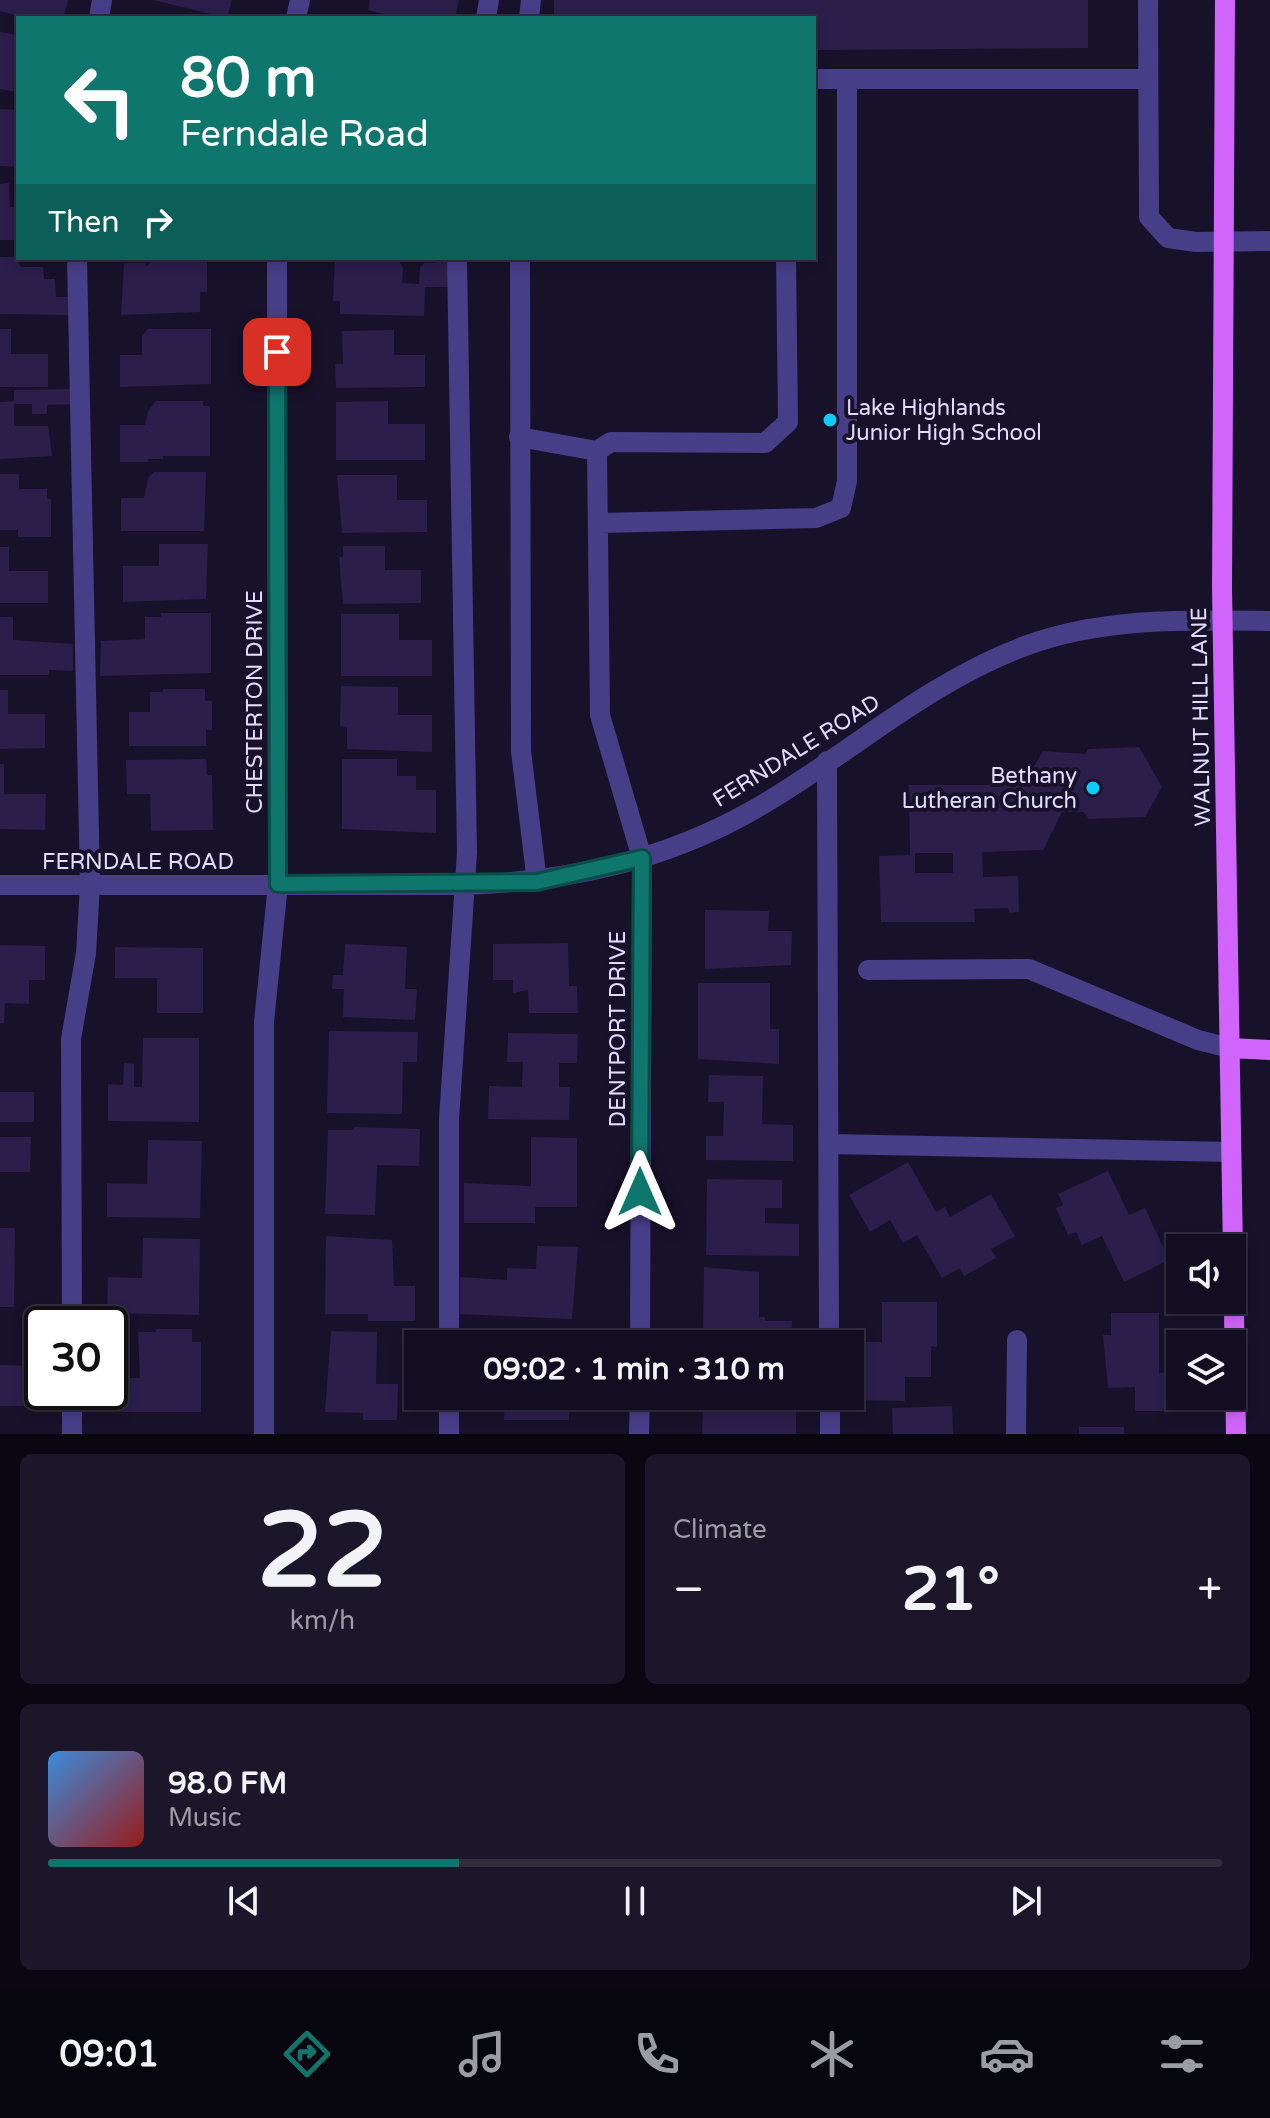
<!DOCTYPE html>
<html lang="en">
<head>
<meta charset="utf-8">
<style>
	body { margin:0; font-family:"Varela Round",sans-serif; background:#1b1629; color:#f1f3f6; height:100vh; display:flex; flex-direction:column; font-size:30px; white-space:nowrap }
	* { box-sizing:border-box; margin:0 }
	p { font-size:26px; color:#9c9ca5 }
	.icon { flex:none; width:44px; height:44px; fill:none; stroke:currentColor; stroke-width:2; stroke-linecap:round; stroke-linejoin:round }
	.map { position:relative; height:1434px; overflow:hidden }
	.sheet { display:flex; flex-direction:column; gap:20px; padding:20px; background:#0a0712; flex:1 }
	.sheet>* { flex:none }
	.guide { position:absolute; left:16px; top:16px; width:800px; height:244px; border-radius:0px; box-shadow:0 4px 12px #0003,0 0 0 2px #312d3e; background:#0f766e; color:#fff; overflow:hidden }
	.tools { position:absolute; left:1166px; top:1234px; display:grid; gap:16px }
	.tools a { display:grid; place-items:center; width:80px; height:80px; border-radius:0px; background:#120d20; box-shadow:0 4px 12px #0003,0 0 0 2px #312d3e; font-size:40px }
	.speed { position:absolute; left:24px; top:1306px; display:flex; gap:16px; font-size:40px; font-weight:700; text-align:center }
	.speed>* { display:grid; place-content:center; width:104px; height:104px; border-radius:50%; background:#120d20; box-shadow:0 4px 12px #0003,0 0 0 2px #312d3e; line-height:1 }
	.speed .limit { border:4px solid #111; border-radius:12px; background:#fff; color:#111 }
	.pin { position:absolute; display:grid; place-items:center; width:68px; height:68px; color:#fff; margin:-34px; border-radius:16px; box-shadow:0 4px 12px #0006 }
	.me { position:absolute; width:88px; margin:-44px; rotate:0deg; stroke-linejoin:round; filter:drop-shadow(0 0 6px #0008) }
	.turn { display:flex; align-items:center; gap:28px; height:168px; padding:0 32px; font-size:36px }
	.turn .icon { width:104px; height:104px; stroke-width:2.5 }
	.turn b { display:block; font-size:56px; line-height:68px }
	.then { display:flex; align-items:center; height:76px; padding:0 32px; background:#0003; gap:16px; font-size:30px }
	.big { font-size:60px; font-weight:700; line-height:1.1 }
	.sheet .widget { flex:1; display:flex; flex-direction:column; justify-content:center; gap:12px; min-width:0; padding:0 28px; border-radius:12px; background:#1b1629 }
	.sheet .dial { align-items:center; gap:0 }
	.dial b { font-size:104px; line-height:1 }
	.song { display:flex; align-items:center; gap:24px }
	.cover { width:96px; height:96px; border-radius:12px; background:linear-gradient(135deg,hsl(210 70% 55%),hsl(0 70% 35%)) }
	.played { height:8px; border-radius:4px; background:linear-gradient(90deg,#0f766e 35%,#312d3e 35%) }
	.keys { display:flex; justify-content:space-around; direction:ltr }
	.heat { display:flex; justify-content:space-between; align-items:center; font-size:44px; direction:ltr }
	.sheet .tiles { flex:1; display:grid; gap:20px; grid-template-columns:1fr 1fr }
	.widget:last-child { grid-column:span 2 }
	.trip { position:absolute; left:404px; top:1330px; width:460px; height:80px; border-radius:0px; background:#120d20; box-shadow:0 4px 12px #0003,0 0 0 2px #312d3e; font-weight:700; line-height:80px; text-align:center }
	.menu { display:flex; height:128px; justify-content:space-around; align-items:center; background:#07050d; color:#9c9ca5 }
	.menu .icon { width:56px; height:56px }
	.menu .active { color:#0f766e }
	.menu b { font-size:36px; color:#f1f3f6 }
	.map>svg:first-child { display:block }
	.building { fill:#2b1e4b; fill-rule:evenodd }
	.lines { fill:none; stroke-linecap:round; stroke-linejoin:round }
	.minor { stroke:#473e88; stroke-width:20 }
	.major { stroke:#d165fb; stroke-width:20 }
	.route-casing { stroke:#0a4d48; stroke-width:20 }
	.route { stroke:#0f766e; stroke-width:14 }
	.poi-dot { fill:#0cccf9; stroke:#18112a; stroke-width:3 }
	.labels { text-anchor:middle; stroke-width:8; stroke-linejoin:round; paint-order:stroke }
	.poi-label { font-size:22px; fill:#e3dbfe; stroke:#18112a; text-anchor:start }
	.street-label { font-size:22px; fill:#e3dbfe; stroke:#18112a }
</style>
</head>
<body>
<div class="map">
<svg width="1270" height="1434" viewBox="0 0 1270 1434">
	<rect width="100%" height="100%" fill="#18112a"/>
	<path class="building" d="M 0,0 L 68,0 L 63,18 L 26,18 L 0,11 Z
		M 153,0 L 232,0 L 227,18 Z
		M 370,0 L 459,0 L 455,18 L 399,18 L 368,10 Z
		M 554,0 L 1088,0 L 1088,48 L 814,50 L 814,18 L 554,18 Z
		M 0,32 L 18,35 L 18,92 L 0,89 Z
		M 0,109 L 18,110 L 18,167 L 0,166 Z
		M 9,183 L 10,207 L 18,207 L 18,240 L 0,240 L 0,184 Z
		M 0,257 L 15,257 L 21,267 L 43,267 L 44,279 L 55,279 L 56,297 L 71,297 L 71,315 L 0,314 Z
		M 154,258 L 207,258 L 207,292 L 200,292 L 200,312 L 121,315 L 124,263 L 146,263 L 146,267 Z
		M 335,258 L 398,259 L 403,268 L 402,283 L 419,284 L 420,268 L 424,263 L 434,263 L 435,258 L 448,258 L 448,287 L 425,287 L 424,316 L 340,314 L 340,301 L 333,301 Z
		M 0,329 L 11,329 L 11,354 L 48,354 L 48,387 L 0,387 Z
		M 148,329 L 211,329 L 211,384 L 120,387 L 120,355 L 142,355 L 142,336 Z
		M 394,330 L 394,355 L 425,355 L 425,387 L 336,388 L 335,364 L 343,364 L 342,331 Z
		M 75,389 L 76,404 L 47,405 L 47,414 L 32,414 L 32,404 L 14,404 L 14,426 L 48,426 L 52,456 L 0,459 L 0,402 L 14,401 L 14,390 Z
		M 156,401 L 203,401 L 203,406 L 210,406 L 210,456 L 163,456 L 163,459 L 148,459 L 148,462 L 120,462 L 120,425 L 145,425 L 148,411 Z
		M 388,401 L 388,424 L 425,424 L 425,460 L 336,460 L 336,402 Z
		M 154,472 L 206,472 L 204,531 L 121,531 L 121,498 L 144,498 L 148,478 Z
		M 0,474 L 19,474 L 19,489 L 47,489 L 47,499 L 51,499 L 51,537 L 18,537 L 18,530 L 0,530 Z
		M 337,475 L 397,475 L 397,500 L 427,500 L 427,532 L 342,533 Z
		M 159,544 L 208,544 L 206,599 L 123,602 L 123,566 L 159,566 Z
		M 343,546 L 385,546 L 385,570 L 421,570 L 421,603 L 343,604 L 339,557 L 343,557 Z
		M 0,547 L 9,547 L 9,571 L 48,571 L 48,603 L 0,603 Z
		M 161,613 L 211,613 L 211,673 L 100,676 L 101,641 L 145,639 L 145,617 L 161,617 Z
		M 341,614 L 399,614 L 399,640 L 432,640 L 432,676 L 341,676 Z
		M 0,617 L 13,617 L 13,640 L 73,644 L 73,671 L 49,670 L 49,675 L 0,675 Z
		M 341,686 L 398,687 L 398,715 L 432,715 L 432,752 L 347,749 L 347,727 L 340,726 Z
		M 163,689 L 205,689 L 205,701 L 212,701 L 212,730 L 206,730 L 206,746 L 129,746 L 129,712 L 150,712 L 150,692 L 163,692 Z
		M 0,690 L 8,690 L 8,714 L 45,714 L 45,748 L 0,749 Z
		M 1139,747 L 1162,787 L 1145,817 L 1089,819 L 1084,812 L 1062,812 L 1043,850 L 982,852 L 983,877 L 1018,876 L 1019,912 L 1009,913 L 1008,908 L 974,909 L 975,922 L 881,922 L 879,856 L 910,855 L 909,785 L 1023,785 L 1043,751 L 1085,754 L 1088,749 ZM 915,853 L 953,853 L 953,873 L 915,873 Z
		M 206,759 L 207,775 L 212,775 L 213,830 L 151,831 L 150,794 L 127,794 L 126,760 Z
		M 342,759 L 397,759 L 397,776 L 416,776 L 416,790 L 436,790 L 436,833 L 342,829 Z
		M 0,764 L 4,764 L 4,794 L 46,794 L 45,830 L 0,829 Z
		M 705,910 L 769,911 L 768,931 L 792,931 L 791,965 L 705,969 Z
		M 568,943 L 569,986 L 577,986 L 578,1013 L 529,1013 L 528,990 L 513,993 L 513,980 L 493,980 L 493,944 Z
		M 345,944 L 407,947 L 405,989 L 417,989 L 415,1020 L 343,1017 L 344,989 L 332,989 L 333,975 L 343,975 Z
		M 0,945 L 45,946 L 45,980 L 29,980 L 29,1004 L 5,1003 L 4,1023 L 0,1023 Z
		M 115,947 L 203,948 L 203,1013 L 157,1013 L 157,978 L 115,978 Z
		M 698,983 L 770,983 L 770,1029 L 779,1029 L 779,1064 L 698,1059 Z
		M 329,1031 L 418,1032 L 417,1062 L 403,1062 L 402,1114 L 327,1113 Z
		M 508,1033 L 578,1034 L 577,1063 L 559,1063 L 559,1087 L 570,1087 L 569,1120 L 488,1119 L 489,1086 L 522,1087 L 523,1062 L 507,1062 Z
		M 143,1038 L 199,1038 L 199,1122 L 108,1121 L 108,1084 L 123,1085 L 124,1063 L 134,1064 L 134,1087 L 142,1087 Z
		M 709,1075 L 763,1076 L 762,1124 L 793,1125 L 793,1161 L 706,1160 L 706,1136 L 723,1136 L 724,1102 L 708,1102 Z
		M 0,1092 L 34,1092 L 34,1122 L 0,1122 Z
		M 354,1127 L 420,1129 L 419,1166 L 377,1165 L 375,1215 L 325,1214 L 328,1130 L 354,1130 Z
		M 0,1137 L 31,1137 L 30,1172 L 0,1172 Z
		M 531,1137 L 577,1138 L 577,1207 L 535,1207 L 535,1223 L 464,1223 L 464,1183 L 531,1186 Z
		M 148,1140 L 202,1141 L 200,1218 L 107,1217 L 107,1183 L 147,1184 Z
		M 908,1162 L 936,1212 L 945,1207 L 950,1217 L 991,1194 L 1015,1236 L 991,1249 L 996,1258 L 964,1276 L 960,1268 L 942,1278 L 917,1235 L 903,1243 L 890,1220 L 870,1232 L 849,1195 Z
		M 1108,1171 L 1129,1215 L 1145,1208 L 1169,1260 L 1124,1282 L 1102,1236 L 1082,1245 L 1076,1232 L 1068,1235 L 1056,1208 L 1063,1205 L 1058,1194 Z
		M 707,1179 L 782,1180 L 782,1208 L 765,1208 L 765,1223 L 799,1224 L 799,1256 L 706,1255 Z
		M 0,1228 L 15,1228 L 14,1307 L 0,1307 Z
		M 326,1236 L 392,1240 L 394,1286 L 415,1286 L 415,1321 L 368,1321 L 368,1314 L 325,1314 Z
		M 143,1238 L 200,1239 L 199,1315 L 107,1313 L 108,1277 L 142,1278 Z
		M 537,1246 L 578,1247 L 572,1319 L 460,1314 L 460,1277 L 507,1280 L 507,1268 L 536,1269 Z
		M 704,1267 L 759,1272 L 759,1317 L 765,1317 L 765,1321 L 792,1321 L 791,1344 L 703,1344 Z
		M 882,1302 L 937,1302 L 937,1347 L 931,1346 L 931,1377 L 905,1377 L 905,1401 L 857,1400 L 857,1362 L 864,1362 L 864,1342 L 882,1342 Z
		M 1111,1313 L 1159,1313 L 1159,1373 L 1179,1373 L 1179,1411 L 1135,1411 L 1135,1387 L 1108,1388 L 1103,1335 L 1111,1335 Z
		M 156,1329 L 192,1329 L 192,1342 L 201,1342 L 201,1412 L 107,1412 L 110,1378 L 140,1378 L 138,1332 L 156,1332 Z
		M 331,1331 L 377,1332 L 376,1384 L 398,1384 L 397,1420 L 363,1420 L 363,1413 L 325,1412 Z
		M 521,1338 L 570,1338 L 570,1344 L 521,1344 Z
		M 0,1365 L 42,1366 L 41,1406 L 0,1406 Z
		M 505,1396 L 570,1396 L 569,1420 L 504,1420 Z
		M 703,1396 L 754,1396 L 754,1410 L 796,1411 L 796,1434 L 702,1434 Z
		M 952,1406 L 953,1434 L 893,1434 L 892,1408 Z
		M 1079,1427 L 1124,1427 L 1124,1434 L 1079,1434 Z"/>
	<g class="lines">
		<path class="minor" d="M 1148,0 L 1149,217 L 1168,238 L 1196,242 L 1270,241
			M 99,18 L 102,0
			M 296,18 L 300,0
			M 486,18 L 489,0
			M 529,18 L 531,0
			M 814,79 L 1148,79
			M 520,258 L 521,751 L 537,882
			M 519,437 L 597,451 L 600,715 L 642,858 L 640,1344
			M 597,451 L 611,442 L 765,443 L 788,422 L 786,258
			M 599,523 L 816,518 L 841,508 L 847,481 L 847,79
			M 827,761 L 829,1344
			M 0,885 L 466,885 C 570,881 664,861 755,809 C 846,757 925,683 1025,646 C 1103,617 1188,620 1270,621
			M 868,970 L 1029,969 L 1198,1040 L 1230,1048
			M 829,1144 L 1231,1152
			M 72,1324 L 71,1039 L 86,953 L 90,885 L 77,258
			M 449,1344 L 449,1119 L 467,853 L 457,258
			M 72,1392 L 72,1434
			M 449,1396 L 449,1434
			M 830,1396 L 830,1434
			M 264,1434 L 264,1022 L 278,884 L 277,258
			M 639,1434 L 640,1396
			M 1016,1434 L 1017,1340"/>
		<path class="major" d="M 1225,0 L 1222,588 L 1236,1434
			M 1230,1048 L 1270,1050"/>
	</g>
	<g class="lines">
		<g class="route-casing">
			<path id="route" d="M 277,352 L 278,884 L 537,882 L 642,858 L 640,1192"/>
		</g>
		<use href="#route" class="route"/>
	</g>
	<g class="poi-dot">
		<circle cx="830" cy="420" r="8"/>
		<circle cx="1093" cy="788" r="8"/>
	</g>
	<g class="labels">
		<g class="poi-label">
			<text x="846" y="415">Lake Highlands<tspan x="846" dy="25">Junior High School</tspan></text>
			<text x="1077" y="783" text-anchor="end">Bethany<tspan x="1077" dy="25">Lutheran Church</tspan></text>
		</g>
		<g class="street-label">
			<text transform="translate(254 702) rotate(-90)" y="8">CHESTERTON DRIVE</text>
			<text transform="translate(1200 717) rotate(-91)" y="8">WALNUT HILL LANE</text>
			<text transform="translate(796 750) rotate(-32)" y="8">FERNDALE ROAD</text>
			<text x="138" y="869">FERNDALE ROAD</text>
			<text transform="translate(617 1029) rotate(-90)" y="8">DENTPORT DRIVE</text>
		</g>
	</g>
</svg>
<div class="tools">
<a><svg class="icon" aria-label="sound" viewBox="0 0 24 24"><path d="M4 9h4l5-4v14l-5-4H4zM17 9q2 3 0 6"/></svg></a>
<a><svg class="icon" aria-label="layers" viewBox="0 0 24 24"><path d="M12 4l9 5-9 5-9-5zM3 14l9 5 9-5"/></svg></a>
</div>
<div class="speed"><div class="limit">30</div></div>
<div class="pin" style="left:277px;top:352px;background:#d93025"><svg class="icon" aria-label="arrive" viewBox="0 0 24 24"><path d="M6 21V4h12l-3 4 3 4H6"/></svg></div>
<svg class="me" style="left:640px;top:1192px" viewBox="-20 -20 40 40"><path d="M0-17L14 15 0 8-14 15z" fill="#0f766e" stroke="#fff" stroke-width="4"/></svg>
<div class="trip">09:02 · 1 min · 310 m</div>
<div class="guide">
<div class="turn"><svg class="icon" aria-label="left" viewBox="0 0 24 24"><path d="M17 20v-9H6M10 6l-5 5 5 5"/></svg><div><b>80 m</b>Ferndale Road</div></div>
<div class="then">Then<svg class="icon" aria-label="right" viewBox="0 0 24 24"><path d="M7 20v-9h11M14 6l5 5-5 5"/></svg></div>
</div>
</div>
<section class="sheet">
<div class="tiles">
<div class="widget dial"><b>22</b><p>km/h</p></div>
<div class="widget"><p>Climate</p>
<div class="heat"><a>−</a><b class="big">21°</b><a>+</a></div>
</div>
<div class="widget">
<div class="song"><i class="cover"></i><div><b>98.0 FM</b><p>Music</p></div></div>
<div class="played"></div>
<div class="keys"><svg class="icon" aria-label="previous" viewBox="0 0 24 24"><path d="M18 5L8 12l10 7zM5 5v14"/></svg><svg class="icon" aria-label="pause" viewBox="0 0 24 24"><path d="M8 5v14M16 5v14"/></svg><svg class="icon" aria-label="next" viewBox="0 0 24 24"><path d="M6 5l10 7-10 7zM19 5v14"/></svg></div>
</div>
</div>
</section>
<nav class="menu">
<b>09:01</b>
<svg class="icon active" aria-label="directions" viewBox="0 0 24 24"><path d="M12 3l9 9-9 9-9-9zM9 14v-3h6M13 9l2 2-2 2"/></svg>
<svg class="icon" aria-label="music" viewBox="0 0 24 24"><path d="M9 18V5l10-2v13"/><circle cx="6" cy="18" r="3"/><circle cx="16" cy="16" r="3"/></svg>
<svg class="icon" aria-label="phone" viewBox="0 0 24 24"><path d="M5 4h4l2 5-3 2q2 4 5 5l2-3 5 2v4C11 20 4 13 5 4z"/></svg>
<svg class="icon" aria-label="climate" viewBox="0 0 24 24"><path d="M12 3v18M4 7l16 10M4 17L20 7"/></svg>
<svg class="icon" aria-label="car" viewBox="0 0 24 24"><path d="M5 17H2v-5l4-1 3-4h7l3 4 3 1v5h-3M9 17h6M6 11h13"/><circle cx="7" cy="17" r="2"/><circle cx="17" cy="17" r="2"/></svg>
<svg class="icon" aria-label="filters" viewBox="0 0 24 24"><path d="M4 7h16M4 17h16"/><circle cx="9" cy="7" r="2"/><circle cx="15" cy="17" r="2"/></svg>
</nav>
</body>
</html>
